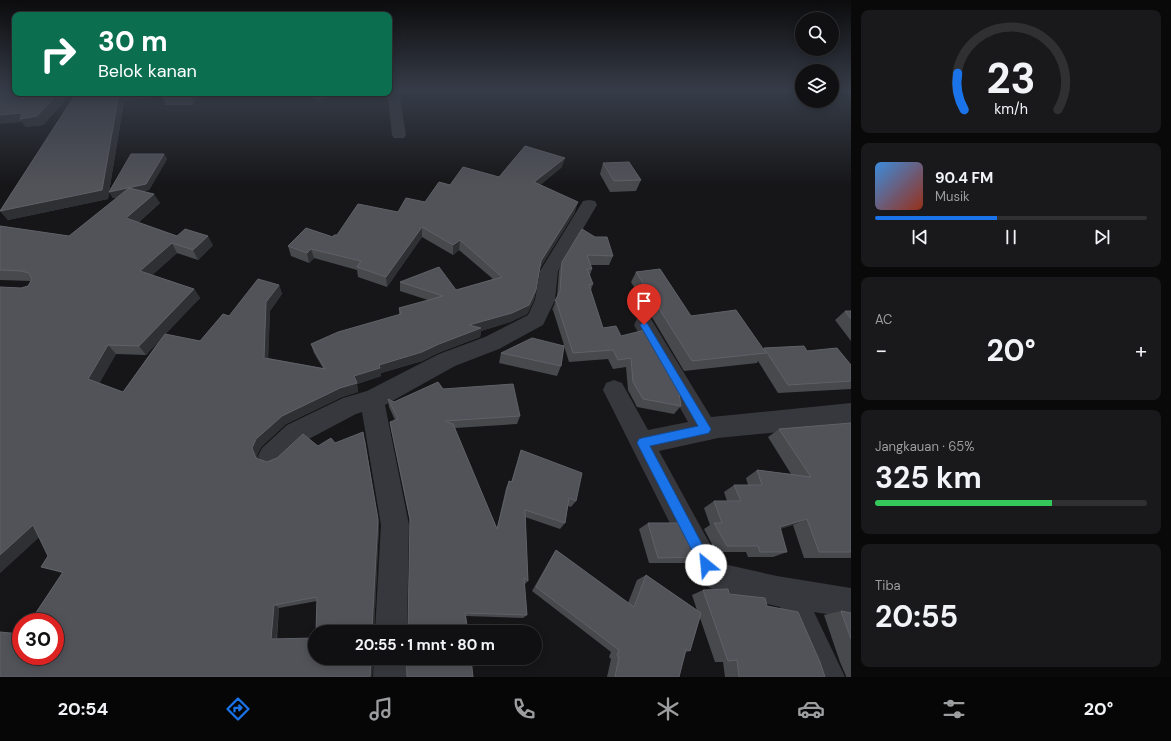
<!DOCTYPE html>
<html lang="id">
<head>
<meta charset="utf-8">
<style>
	body { margin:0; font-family:"DM Sans",sans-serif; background:#19191b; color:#f1f3f6; height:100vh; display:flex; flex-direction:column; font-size:15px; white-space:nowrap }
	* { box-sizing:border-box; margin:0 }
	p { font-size:13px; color:#9c9d9f }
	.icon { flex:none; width:22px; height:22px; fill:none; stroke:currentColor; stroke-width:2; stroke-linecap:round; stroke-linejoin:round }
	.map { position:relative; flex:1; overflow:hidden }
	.side { display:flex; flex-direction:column; gap:10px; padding:10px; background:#09090a; width:320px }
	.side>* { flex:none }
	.hud { position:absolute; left:12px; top:12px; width:380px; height:84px; border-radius:8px; box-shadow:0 2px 10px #0003,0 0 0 1px #303032; background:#0b6e4f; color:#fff; overflow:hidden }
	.buttons { position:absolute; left:795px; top:12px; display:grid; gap:8px }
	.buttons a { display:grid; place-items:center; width:44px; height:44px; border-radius:50%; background:#101012; box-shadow:0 2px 10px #0003,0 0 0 1px #303032; font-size:20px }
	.speed { position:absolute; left:12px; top:613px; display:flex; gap:8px; font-size:20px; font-weight:700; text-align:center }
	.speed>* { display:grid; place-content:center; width:52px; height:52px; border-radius:50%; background:#101012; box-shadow:0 2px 10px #0003,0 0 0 1px #303032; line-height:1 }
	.speed .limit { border:6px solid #d22; background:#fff; color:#111 }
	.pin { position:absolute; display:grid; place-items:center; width:34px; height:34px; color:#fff; margin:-41px -17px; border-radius:50% 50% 50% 0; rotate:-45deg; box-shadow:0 0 4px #0007 }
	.pin .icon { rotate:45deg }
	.me { position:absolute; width:44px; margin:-22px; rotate:332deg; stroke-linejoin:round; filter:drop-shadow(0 0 3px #0008) }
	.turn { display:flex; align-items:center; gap:14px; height:84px; padding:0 20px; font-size:18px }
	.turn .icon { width:52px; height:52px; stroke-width:2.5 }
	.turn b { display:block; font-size:28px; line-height:34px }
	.big { font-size:30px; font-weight:700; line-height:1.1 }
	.side .tile { flex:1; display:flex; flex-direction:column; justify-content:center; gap:6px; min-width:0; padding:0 14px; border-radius:8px; background:#19191b }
	.side .dial { align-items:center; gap:0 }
	.dial svg { height:104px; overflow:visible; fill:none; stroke:#303032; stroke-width:7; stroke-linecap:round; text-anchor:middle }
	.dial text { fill:#f1f3f6; stroke:none }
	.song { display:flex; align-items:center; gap:12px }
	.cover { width:48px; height:48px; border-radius:6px; background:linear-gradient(135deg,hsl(210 70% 55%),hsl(10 70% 35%)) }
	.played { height:4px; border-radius:2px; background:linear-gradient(90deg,#1a73e8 45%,#303032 45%) }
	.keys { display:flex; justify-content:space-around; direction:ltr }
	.heat { display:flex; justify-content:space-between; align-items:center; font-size:22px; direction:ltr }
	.charge { height:6px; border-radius:3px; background:linear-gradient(90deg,#34c759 65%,#303032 0) }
	.trip { position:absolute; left:308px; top:625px; width:234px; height:40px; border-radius:20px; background:#101012; box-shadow:0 2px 10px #0003,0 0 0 1px #303032; font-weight:700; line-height:40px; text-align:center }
	.tab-bar { display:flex; height:64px; justify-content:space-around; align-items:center; background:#060607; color:#9c9d9f }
	.tab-bar .icon { width:28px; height:28px }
	.tab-bar .active { color:#1a73e8 }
	.tab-bar b { font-size:18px; color:#f1f3f6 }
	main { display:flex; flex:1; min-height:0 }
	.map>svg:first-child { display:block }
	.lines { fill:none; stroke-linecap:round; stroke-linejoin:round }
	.street { fill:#37383d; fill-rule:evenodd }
	.wall { fill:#47494d; fill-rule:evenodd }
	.shaded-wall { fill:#2f3033 }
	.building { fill:#525359; stroke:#5f6168 }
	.route { fill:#1a73e8; stroke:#114b97 }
</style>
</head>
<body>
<main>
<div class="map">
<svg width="851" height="677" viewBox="0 0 851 677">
	<rect width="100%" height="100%" fill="#161618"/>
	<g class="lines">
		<path class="street" d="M 391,90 L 403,90 L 400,98 L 406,135 L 404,138 L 394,138 L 392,135 L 388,98 Z
			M 589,200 L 595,201 L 597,205 L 558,271 L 555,300 L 543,325 L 499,349 L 455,366 L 385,405 L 409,525 L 407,632 L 375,632 L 381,525 L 362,412 L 356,414 L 305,441 L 280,464 L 271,468 L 262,464 L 258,456 L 262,448 L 287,425 L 343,398 L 367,391 L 439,354 L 485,337 L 528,315 L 535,300 L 540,271 L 583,201 Z
			M 644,317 L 651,319 L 711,417 L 851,403 L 851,425 L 718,438 L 659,451 L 716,555 L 728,565 L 777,576 L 851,588 L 851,618 L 814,612 L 845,677 L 810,677 L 780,607 L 720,593 L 710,588 L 696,575 L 603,390 L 606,383 L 614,380 L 622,383 L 648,430 L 688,422 L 634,325 L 637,319 Z
			M 374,658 L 406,658 L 407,677 L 373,677 Z"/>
	</g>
	<path class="wall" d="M 15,93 L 198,93 L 193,105 L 166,105 L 162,97 L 162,96 L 124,101 L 109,192 L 164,154 L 167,159 L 149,190 L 144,191 L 160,203 L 138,223 L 177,236 L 213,245 L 198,260 L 177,253 L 152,275 L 194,289 L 200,298 L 165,334 L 200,341 L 229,316 L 279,285 L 282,294 L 270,311 L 268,358 L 323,368 L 314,353 L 311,344 L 399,315 L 399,308 L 428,300 L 400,291 L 400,282 L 456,290 L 493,279 L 459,250 L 453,255 L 422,237 L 387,287 L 358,277 L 357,270 L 314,258 L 309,263 L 291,256 L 288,246 L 333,237 L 425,202 L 450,185 L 499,177 L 562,167 L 540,185 L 575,212 L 540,268 L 536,290 L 534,300 L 527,314 L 510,322 L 481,331 L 480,337 L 438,353 L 422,361 L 381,373 L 381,376 L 357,384 L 358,392 L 342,397 L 286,424 L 261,447 L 257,455 L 258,459 L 267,462 L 318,446 L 335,443 L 365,440 L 379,525 L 374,631 L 406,631 L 408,629 L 410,522 L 391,430 L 390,422 L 395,420 L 389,407 L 388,399 L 394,402 L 443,389 L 520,416 L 517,424 L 455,428 L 497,528 L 506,488 L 509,481 L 511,482 L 521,450 L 576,501 L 571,507 L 568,506 L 565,523 L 560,529 L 525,517 L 528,581 L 524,585 L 527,615 L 523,618 L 466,616 L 468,632 L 316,632 L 317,601 L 279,608 L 277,639 L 315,658 L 373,658 L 372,677 L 21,634 L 62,573 L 41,567 L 48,556 L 39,537 L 0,573 L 21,288 L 28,286 L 31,281 L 0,280 L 0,226 L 69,236 L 119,197 L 113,198 L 109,192 L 108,199 L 8,220 L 0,211 L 73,98 L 70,95 L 43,125 L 26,127 L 22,122 ZM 161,338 L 123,392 L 99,383 L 116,354 L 146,355 Z
		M 304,93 L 331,93 L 319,101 Z
		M 603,163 L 641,180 L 636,191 L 610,192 L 600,174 Z
		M 582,229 L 613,256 L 609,265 L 590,265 L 592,269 L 590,275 L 593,284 L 591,290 L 603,328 L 621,336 L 681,406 L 674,414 L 637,407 L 628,390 L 626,367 L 613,369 L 608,359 L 569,362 L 564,346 L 561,366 L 557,376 L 499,363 L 501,353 L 564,345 L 553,310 L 552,310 L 557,297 L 559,271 L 562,262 Z
		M 636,272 L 691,316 L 763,349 L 764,348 L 807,351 L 851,365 L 851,389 L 778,393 L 758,361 L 757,363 L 684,371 L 631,282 Z
		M 845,311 L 851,311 L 851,341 L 835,320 Z
		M 851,423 L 851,558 L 804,558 L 793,525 L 780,529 L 787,552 L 773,557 L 748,557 L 746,552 L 716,552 L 704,529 L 710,525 L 704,508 L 714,501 L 727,501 L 724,492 L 734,485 L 748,485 L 746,478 L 757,470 L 791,474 L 768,437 L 779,429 Z
		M 648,523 L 699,557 L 688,563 L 649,563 L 639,529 Z
		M 556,550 L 628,603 L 637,580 L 646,575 L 697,610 L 692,595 L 703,590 L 729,594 L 767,606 L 825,677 L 725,677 L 723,662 L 715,662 L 700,618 L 690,651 L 686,652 L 679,677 L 607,677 L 611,659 L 609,657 L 611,652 L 532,591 L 552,556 Z
		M 841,611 L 851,613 L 851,677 L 846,677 L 846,676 L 840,662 L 824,615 Z"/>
	<path class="shaded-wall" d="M 59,93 L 68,93 L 70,95 L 43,125 L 26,127 L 22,122 L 0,124 L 0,115 Z
		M 119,93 L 171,93 L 171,95 L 124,101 L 109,192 L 164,154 L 167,159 L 149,190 L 113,198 L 109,192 L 108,199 L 8,220 L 0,211 Z
		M 191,93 L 198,93 L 193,105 L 190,96 Z
		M 322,93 L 331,93 L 319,101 L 318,96 Z
		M 565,158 L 562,167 L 532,192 L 534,182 Z
		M 154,194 L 160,203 L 132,228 L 126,218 Z
		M 578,202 L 575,212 L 539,270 L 541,261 Z
		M 422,227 L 422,237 L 387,287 L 386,277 Z
		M 208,236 L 213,245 L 198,260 L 193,250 Z
		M 460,240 L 459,250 L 453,255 L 453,245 Z
		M 172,243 L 177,253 L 146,281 L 140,271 Z
		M 311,249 L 314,258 L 309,263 L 307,253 Z
		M 279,285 L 282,294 L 270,311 L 268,366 L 264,358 L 266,302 Z
		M 194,289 L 200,298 L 146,355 L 139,346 Z
		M 536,290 L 534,300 L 527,314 L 510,322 L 481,331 L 480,337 L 438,353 L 422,361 L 381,373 L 381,376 L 357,384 L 358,392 L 342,397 L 286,424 L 261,447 L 257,455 L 261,465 L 256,458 L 252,448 L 256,439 L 282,416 L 354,376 L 469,325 Z
		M 555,301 L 556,301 L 553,310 L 552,310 Z
		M 108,345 L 116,354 L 97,388 L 88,379 Z
		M 363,432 L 379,525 L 374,632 L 372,629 Z
		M 807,519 L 793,525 L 767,533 L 780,527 Z
		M 33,525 L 46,531 L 0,573 L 0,555 Z
		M 274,605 L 279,608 L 276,642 L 271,639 Z
		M 371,658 L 373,658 L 372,677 L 370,677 Z"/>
	<path class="building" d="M 0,90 L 15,90 L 15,93 L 59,93 L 37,116 L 20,119 L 22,113 L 0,115 Z
		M 73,93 L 119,93 L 102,190 L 0,211 L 75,95 Z
		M 164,93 L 191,93 L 190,96 L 162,97 Z
		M 313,93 L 322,93 L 318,96 Z
		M 525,146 L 565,158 L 534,182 L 578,202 L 541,261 L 536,290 L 529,305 L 512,313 L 469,325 L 481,328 L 439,344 L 422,352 L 379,365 L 380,368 L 354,376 L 357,383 L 340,388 L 282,416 L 256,439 L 252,448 L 256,458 L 267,462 L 277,458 L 303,434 L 318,446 L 331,438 L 335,443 L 363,432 L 378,519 L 372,629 L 373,631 L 406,631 L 408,629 L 410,519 L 390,422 L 398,419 L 388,399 L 394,402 L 438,382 L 443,389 L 513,384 L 520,416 L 445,421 L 453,424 L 497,529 L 509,481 L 512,482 L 521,450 L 582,473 L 576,501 L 569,498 L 565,523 L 525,510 L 528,581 L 524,578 L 527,615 L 465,613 L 468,632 L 316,632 L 317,597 L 274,605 L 271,639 L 315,638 L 315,658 L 371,658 L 370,677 L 0,677 L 0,632 L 21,634 L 21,656 L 55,656 L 55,622 L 30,622 L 63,572 L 41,567 L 48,556 L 33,525 L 0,555 L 0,287 L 21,288 L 28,286 L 32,279 L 29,273 L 21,271 L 0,270 L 0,226 L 69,236 L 129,188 L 154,194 L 126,218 L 177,236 L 185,229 L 208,236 L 193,250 L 172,243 L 140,271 L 194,289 L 139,346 L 108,345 L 88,379 L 123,392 L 165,334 L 200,341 L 223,314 L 229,316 L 258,279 L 279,285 L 266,302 L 264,358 L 325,369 L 311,344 L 338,332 L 401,314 L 399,308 L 443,296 L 400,282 L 439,267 L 456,290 L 502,277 L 460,240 L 453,245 L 422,227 L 386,277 L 357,267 L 361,261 L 311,249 L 307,253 L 288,246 L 306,228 L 333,237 L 334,235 L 337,235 L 358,204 L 398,212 L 406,198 L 425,202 L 439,182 L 450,185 L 463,167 L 499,177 Z
		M 131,154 L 164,154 L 146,184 L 109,192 Z
		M 629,162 L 641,180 L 614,181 L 603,163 Z
		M 582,229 L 595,237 L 607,237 L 613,256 L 587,255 L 592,269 L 587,269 L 593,284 L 589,285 L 603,328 L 616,326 L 621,336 L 645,330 L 678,387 L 681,406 L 643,399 L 633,382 L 631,358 L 618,360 L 613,350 L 573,353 L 556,301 L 555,301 L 560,291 L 562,262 Z
		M 660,269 L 691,316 L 736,310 L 766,353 L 692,361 L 636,272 Z
		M 845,311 L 851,311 L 851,319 Z
		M 532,338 L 564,346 L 561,366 L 501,353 Z
		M 804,346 L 807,351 L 837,348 L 851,365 L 851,381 L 788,385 L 764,348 Z
		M 851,423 L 851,552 L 819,552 L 807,519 L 780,527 L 787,552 L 760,552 L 758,546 L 727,546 L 714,523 L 722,523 L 714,501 L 741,501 L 734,485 L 762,485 L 757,470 L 811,477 L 779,429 Z
		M 648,523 L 681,523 L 699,557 L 658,558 Z
		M 556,550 L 634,607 L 646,575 L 701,613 L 690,651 L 686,649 L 679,677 L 615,677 L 619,657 L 617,656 L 619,650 L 536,587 Z
		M 728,589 L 729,594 L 765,598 L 767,606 L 798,612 L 820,662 L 825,677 L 739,677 L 737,660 L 728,661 L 703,590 Z
		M 841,611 L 851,613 L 851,639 Z
		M 406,658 L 471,658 L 473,677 L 407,677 Z"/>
	<linearGradient id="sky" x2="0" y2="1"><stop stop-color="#0c0c0d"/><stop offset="0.49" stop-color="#363c48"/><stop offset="1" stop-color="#363c48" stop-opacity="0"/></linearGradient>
	<rect width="851" height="185" fill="url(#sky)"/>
	<path class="route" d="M 644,322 L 647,323 L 711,429 L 709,433 L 705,434 L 650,446 L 711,561 L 713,565 L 711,570 L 706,572 L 702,570 L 637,443 L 639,439 L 642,438 L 698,426 L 640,325 Z"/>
</svg>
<div class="buttons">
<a><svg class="icon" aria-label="search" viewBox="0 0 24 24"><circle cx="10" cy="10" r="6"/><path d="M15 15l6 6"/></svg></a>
<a><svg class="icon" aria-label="layers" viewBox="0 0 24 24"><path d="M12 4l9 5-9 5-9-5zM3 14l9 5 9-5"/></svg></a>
</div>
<div class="speed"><div class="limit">30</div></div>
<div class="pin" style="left:644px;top:325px;background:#d93025"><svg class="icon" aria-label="arrive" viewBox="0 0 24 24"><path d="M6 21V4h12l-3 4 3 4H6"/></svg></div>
<svg class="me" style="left:706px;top:565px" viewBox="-20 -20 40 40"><circle r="19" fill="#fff"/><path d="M0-13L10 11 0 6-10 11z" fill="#1a73e8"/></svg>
<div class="trip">20:55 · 1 mnt · 80 m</div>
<div class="hud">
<div class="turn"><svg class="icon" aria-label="right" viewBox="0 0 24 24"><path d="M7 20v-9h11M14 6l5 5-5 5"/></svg><div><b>30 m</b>Belok kanan</div></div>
</div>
</div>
<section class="side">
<div class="tile dial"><svg viewBox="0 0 100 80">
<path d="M14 69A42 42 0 1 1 86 69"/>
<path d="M14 69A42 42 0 0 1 9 41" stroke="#1a73e8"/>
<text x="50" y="56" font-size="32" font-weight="700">23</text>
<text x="50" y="72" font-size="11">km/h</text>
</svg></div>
<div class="tile">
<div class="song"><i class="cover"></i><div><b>90.4 FM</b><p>Musik</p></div></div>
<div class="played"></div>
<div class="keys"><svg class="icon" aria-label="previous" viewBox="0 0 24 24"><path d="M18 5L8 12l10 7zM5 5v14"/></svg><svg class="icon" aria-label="pause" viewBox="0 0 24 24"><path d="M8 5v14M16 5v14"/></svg><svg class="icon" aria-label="next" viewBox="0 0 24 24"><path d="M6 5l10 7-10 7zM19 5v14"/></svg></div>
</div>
<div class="tile"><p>AC</p>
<div class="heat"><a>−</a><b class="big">20°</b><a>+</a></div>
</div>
<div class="tile"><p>Jangkauan · 65%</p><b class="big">325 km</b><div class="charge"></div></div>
<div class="tile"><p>Tiba</p><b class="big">20:55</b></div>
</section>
</main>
<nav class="tab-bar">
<b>20:54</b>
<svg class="icon active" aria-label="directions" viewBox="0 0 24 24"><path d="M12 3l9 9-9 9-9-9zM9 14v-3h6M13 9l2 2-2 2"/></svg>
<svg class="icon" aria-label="music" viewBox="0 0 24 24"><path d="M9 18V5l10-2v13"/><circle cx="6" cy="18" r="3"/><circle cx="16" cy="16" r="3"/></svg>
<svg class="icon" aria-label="phone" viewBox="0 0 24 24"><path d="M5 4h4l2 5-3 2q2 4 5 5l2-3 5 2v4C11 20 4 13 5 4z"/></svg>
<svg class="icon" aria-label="climate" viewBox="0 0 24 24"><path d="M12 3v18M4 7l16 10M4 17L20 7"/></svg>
<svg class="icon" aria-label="car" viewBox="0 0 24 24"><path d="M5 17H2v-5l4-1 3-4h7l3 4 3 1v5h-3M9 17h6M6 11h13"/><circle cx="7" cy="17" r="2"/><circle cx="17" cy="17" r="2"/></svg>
<svg class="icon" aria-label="filters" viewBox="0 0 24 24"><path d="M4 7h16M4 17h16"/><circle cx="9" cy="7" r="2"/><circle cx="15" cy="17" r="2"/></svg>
<b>20°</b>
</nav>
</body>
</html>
